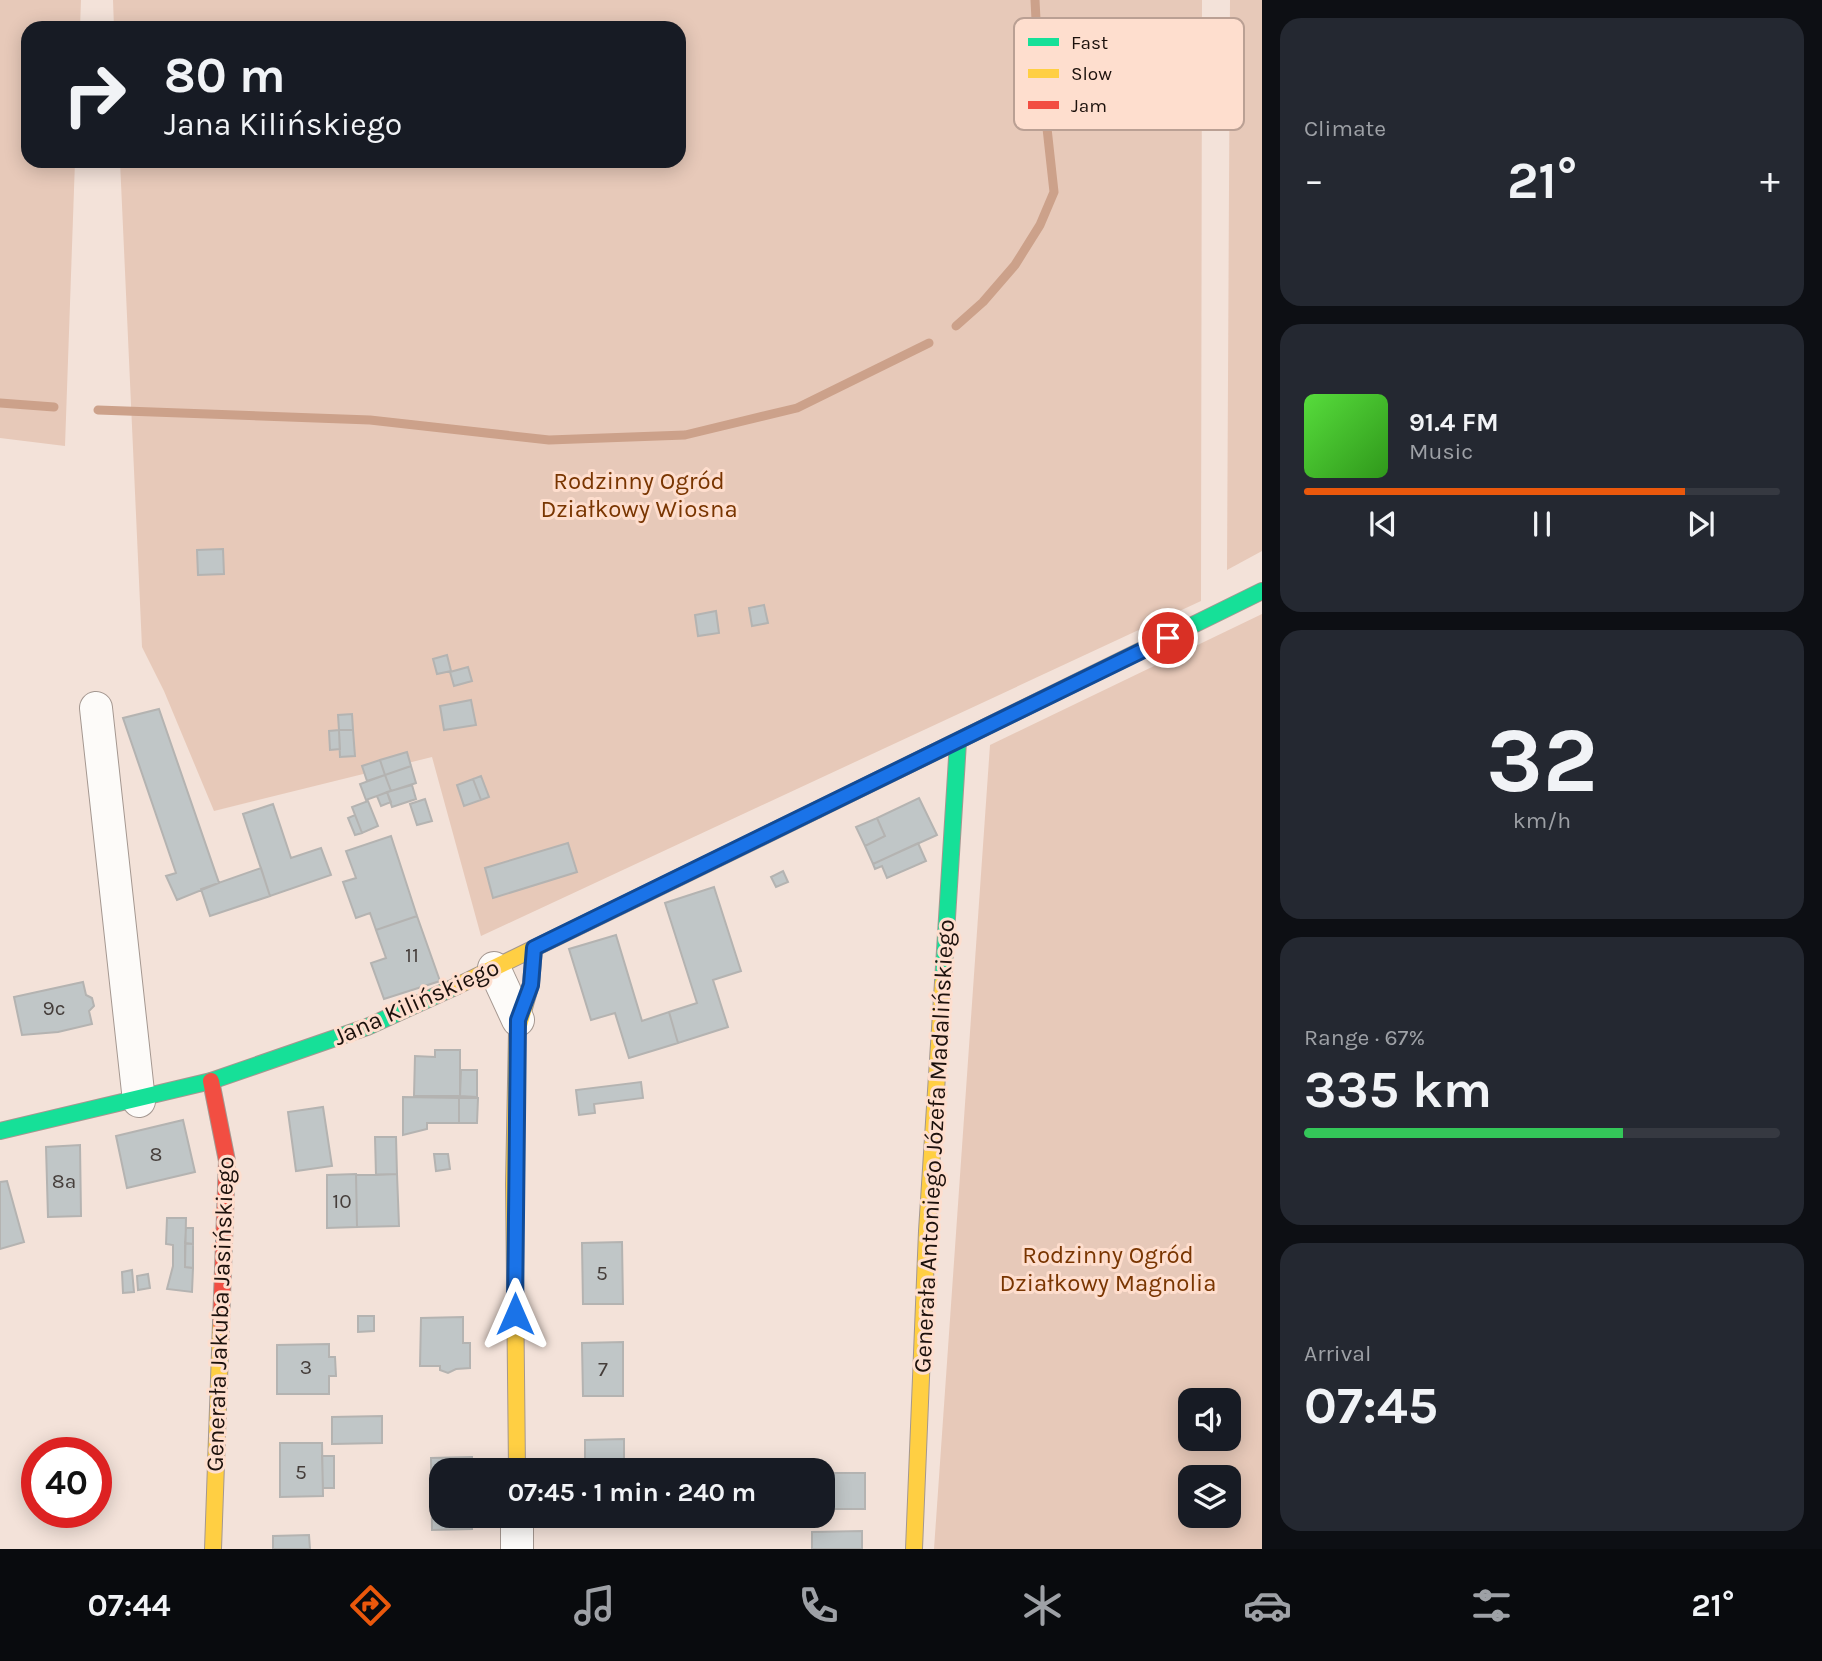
<!DOCTYPE html>
<html lang="en">
<head>
<meta charset="utf-8">
<style>
	body { margin:0; font-family:Karla,sans-serif; background:#242831; color:#f1f3f6; height:100vh; display:flex; flex-direction:column; font-size:26px; white-space:nowrap }
	* { box-sizing:border-box; margin:0 }
	p { font-size:23px; color:#9ea1a6 }
	.icon { flex:none; width:38px; height:38px; fill:none; stroke:currentColor; stroke-width:2; stroke-linecap:round; stroke-linejoin:round }
	.map { position:relative; flex:1; overflow:hidden }
	.sheet { display:flex; flex-direction:column; gap:18px; padding:18px; background:#0d0f14; width:560px }
	.sheet>* { flex:none }
	.guide { position:absolute; left:21px; top:21px; width:665px; height:147px; border-radius:21px; box-shadow:0 4px 18px #0003; background:#171b24; color:#f1f3f6; overflow:hidden }
	.buttons { position:absolute; left:1178px; top:1388px; display:grid; gap:14px }
	.buttons a { display:grid; place-items:center; width:63px; height:63px; border-radius:14px; background:#171b24; box-shadow:0 4px 18px #0003; font-size:35px }
	.speed { position:absolute; left:21px; top:1437px; display:flex; gap:14px; font-size:35px; font-weight:700; text-align:center }
	.speed>* { display:grid; place-content:center; width:91px; height:91px; border-radius:50%; background:#171b24; box-shadow:0 4px 18px #0003; line-height:1 }
	.speed .limit { border:10px solid #d22; background:#fff; color:#111 }
	.pin { position:absolute; display:grid; place-items:center; width:60px; height:60px; color:#fff; margin:-30px; border:4px solid #fff; border-radius:50%; box-shadow:0 2px 7px #0007 }
	.me { position:absolute; width:77px; margin:-38px; rotate:0deg; stroke-linejoin:round; filter:drop-shadow(0 0 5px #0008) }
	.turn { display:flex; align-items:center; gap:24px; height:147px; padding:0 28px; font-size:32px }
	.turn .icon { width:91px; height:91px; stroke-width:2.5 }
	.turn b { display:block; font-size:49px; line-height:60px }
	.big { font-size:52px; font-weight:700; line-height:1.1 }
	.sheet .tile { flex:1; display:flex; flex-direction:column; justify-content:center; gap:10px; min-width:0; padding:0 24px; border-radius:21px; background:#242831 }
	.sheet .dial { align-items:center; gap:0 }
	.dial b { font-size:91px; line-height:1 }
	.song { display:flex; align-items:center; gap:21px }
	.cover { width:84px; height:84px; border-radius:10px; background:linear-gradient(135deg,hsl(110 70% 55%),hsl(110 70% 35%)) }
	.played { height:7px; border-radius:4px; background:linear-gradient(90deg,#ea580c 80%,#363941 80%) }
	.keys { display:flex; justify-content:space-around; direction:ltr }
	.heat { display:flex; justify-content:space-between; align-items:center; font-size:38px; direction:ltr }
	.charge { height:10px; border-radius:5px; background:linear-gradient(90deg,#34c759 67%,#363941 0) }
	.trip { position:absolute; left:429px; top:1458px; width:406px; height:70px; border-radius:21px; background:#171b24; box-shadow:0 4px 18px #0003; font-weight:700; line-height:70px; text-align:center }
	.tab-bar { display:flex; height:112px; justify-content:space-around; align-items:center; background:#090b0e; color:#9ea1a6 }
	.tab-bar .icon { width:49px; height:49px }
	.tab-bar .selected { color:#ea580c }
	.tab-bar b { font-size:32px; color:#f1f3f6 }
	main { display:flex; flex:1; min-height:0 }
	.map>svg:first-child { display:block }
	.green { fill:#e7c9b9; fill-rule:evenodd }
	.lines { fill:none; stroke-linecap:round; stroke-linejoin:round }
	.stream { stroke:#cca18a; stroke-width:9 }
	.building { fill:#c0c6c7; stroke:#b4b3b1; stroke-width:2 }
	.street-casing { stroke:#a49790; stroke-width:34 }
	.fast-casing { stroke:#a49790; stroke-width:18 }
	.slow-casing { stroke:#a49790; stroke-width:18 }
	.jam-casing { stroke:#a49790; stroke-width:18 }
	.street { stroke:#fdfbf9; stroke-width:32 }
	.fast { stroke:#16e098; stroke-width:16 }
	.slow { stroke:#ffcf43; stroke-width:16 }
	.jam { stroke:#f24e42; stroke-width:16 }
	.route-casing { stroke:#114b97; stroke-width:18 }
	.route { stroke:#1a73e8; stroke-width:12 }
	.labels { text-anchor:middle; stroke-width:6; stroke-linejoin:round; paint-order:stroke }
	.number-label { font-size:21px; fill:#453e3b }
	.park-label { font-size:24px; fill:#793501; stroke:#fedece }
	.street-label { font-size:24px; fill:#1c110c; stroke:#fedece }
	.key { fill:#fedece; stroke:#baa094; stroke-width:2 }
	.key-label { font-size:19px; fill:#1c110c }
</style>
</head>
<body>
<main>
<div class="map">
<svg width="1262" height="1549" viewBox="0 0 1262 1549">
	<rect width="100%" height="100%" fill="#f3e2d9"/>
	<path class="green" d="M 0,0 L 81,0 L 80,28 L 28,28 L 28,161 L 75,161 L 65,446 L 0,438 Z
		M 113,0 L 1202,0 L 1201,601 L 481,936 L 432,757 L 214,811 L 164,691 L 142,647 L 120,161 L 679,161 L 679,28 L 114,28 Z
		M 1230,0 L 1262,0 L 1262,551 L 1227,570 Z
		M 1262,614 L 1262,1549 L 934,1549 L 990,745 ZM 1190,1400 L 1228,1400 L 1228,1438 L 1190,1438 ZM 1190,1477 L 1228,1477 L 1228,1516 L 1190,1516 Z"/>
	<g class="lines">
		<path class="stream" d="M 1035,0 L 1039,79
			M 956,326 L 983,302 L 1015,265 L 1040,225 L 1054,192 L 1045,110
			M 0,403 L 54,407
			M 98,410 L 370,420 L 549,440 L 685,435 L 797,408 L 929,343"/>
	</g>
	<path class="building" d="M 223,549 L 224,574 L 198,575 L 197,550 Z
		M 764,605 L 768,623 L 752,626 L 749,608 Z
		M 716,611 L 719,633 L 698,636 L 695,615 Z
		M 447,655 L 451,671 L 437,674 L 433,659 Z
		M 468,667 L 472,681 L 454,686 L 450,672 Z
		M 471,700 L 476,725 L 444,730 L 440,706 Z
		M 159,709 L 219,883 L 177,900 L 166,876 L 176,873 L 123,718 Z
		M 352,714 L 353,730 L 339,730 L 338,715 Z
		M 339,730 L 340,749 L 330,750 L 329,731 Z
		M 339,730 L 353,730 L 355,756 L 340,757 Z
		M 407,752 L 411,766 L 385,775 L 380,760 Z
		M 380,760 L 385,775 L 367,781 L 362,766 Z
		M 411,766 L 416,783 L 391,791 L 385,775 Z
		M 385,775 L 391,791 L 366,800 L 360,784 Z
		M 481,776 L 489,797 L 481,800 L 473,779 Z
		M 473,779 L 481,800 L 464,806 L 457,785 Z
		M 412,785 L 416,799 L 392,807 L 387,792 Z
		M 387,792 L 391,802 L 381,806 L 377,796 Z
		M 919,798 L 937,835 L 873,864 L 865,846 L 885,836 L 877,818 Z
		M 425,799 L 432,821 L 417,825 L 410,804 Z
		M 368,801 L 378,826 L 362,833 L 352,807 Z
		M 273,804 L 291,858 L 321,848 L 331,875 L 270,896 L 243,814 Z
		M 355,815 L 362,833 L 355,835 L 348,818 Z
		M 877,818 L 885,836 L 865,846 L 856,827 Z
		M 391,836 L 417,916 L 376,930 L 370,913 L 356,918 L 343,882 L 356,878 L 346,851 Z
		M 568,843 L 577,872 L 493,898 L 485,868 Z
		M 918,843 L 926,861 L 887,878 L 882,866 L 875,869 L 873,864 Z
		M 261,868 L 270,896 L 210,916 L 201,889 Z
		M 783,871 L 788,882 L 776,887 L 771,877 Z
		M 714,887 L 741,971 L 713,980 L 728,1027 L 678,1043 L 669,1012 L 697,1003 L 665,903 Z
		M 417,916 L 440,981 L 384,999 L 371,963 L 386,958 L 376,930 Z
		M 616,935 L 642,1021 L 669,1012 L 678,1043 L 629,1058 L 615,1013 L 591,1020 L 569,949 Z
		M 83,982 L 86,995 L 92,998 L 94,1006 L 89,1011 L 92,1024 L 58,1032 L 22,1035 L 14,997 Z
		M 435,1050 L 460,1050 L 460,1096 L 414,1096 L 415,1056 L 435,1057 Z
		M 461,1070 L 477,1070 L 477,1097 L 460,1096 Z
		M 641,1082 L 643,1098 L 594,1104 L 595,1113 L 579,1115 L 576,1090 Z
		M 403,1097 L 459,1098 L 459,1123 L 427,1123 L 427,1129 L 403,1135 Z
		M 459,1098 L 478,1098 L 477,1123 L 459,1123 Z
		M 323,1107 L 332,1166 L 296,1171 L 288,1112 Z
		M 183,1120 L 195,1172 L 127,1188 L 116,1136 Z
		M 375,1137 L 396,1137 L 397,1174 L 376,1175 Z
		M 80,1145 L 81,1216 L 48,1217 L 46,1147 Z
		M 434,1154 L 448,1154 L 450,1169 L 436,1171 Z
		M 356,1174 L 357,1227 L 327,1228 L 327,1175 Z
		M 397,1174 L 399,1226 L 357,1227 L 356,1175 Z
		M 7,1181 L 24,1242 L 0,1249 L 0,1182 Z
		M 167,1218 L 186,1218 L 185,1267 L 193,1268 L 192,1292 L 167,1289 L 173,1266 L 173,1245 L 166,1244 Z
		M 186,1228 L 193,1228 L 193,1244 L 185,1243 Z
		M 622,1242 L 623,1304 L 583,1304 L 582,1243 Z
		M 185,1243 L 193,1244 L 193,1268 L 185,1267 Z
		M 132,1270 L 134,1292 L 123,1293 L 122,1272 Z
		M 148,1274 L 150,1288 L 138,1290 L 137,1276 Z
		M 358,1316 L 374,1316 L 374,1331 L 358,1332 Z
		M 463,1317 L 463,1343 L 470,1343 L 470,1368 L 456,1369 L 448,1373 L 440,1370 L 440,1366 L 420,1366 L 421,1318 Z
		M 623,1342 L 623,1396 L 583,1396 L 582,1343 Z
		M 329,1344 L 329,1357 L 335,1357 L 336,1376 L 329,1376 L 329,1394 L 277,1394 L 277,1345 Z
		M 382,1416 L 382,1443 L 332,1444 L 332,1417 Z
		M 624,1439 L 624,1470 L 585,1470 L 585,1440 Z
		M 280,1443 L 322,1443 L 323,1496 L 280,1497 Z
		M 322,1456 L 334,1456 L 334,1488 L 323,1488 Z
		M 472,1457 L 472,1470 L 441,1470 L 441,1516 L 472,1516 L 472,1529 L 432,1530 L 431,1458 Z
		M 822,1473 L 865,1473 L 865,1509 L 822,1509 Z
		M 862,1531 L 862,1549 L 812,1549 L 812,1532 Z
		M 309,1535 L 310,1549 L 273,1549 L 273,1536 Z"/>
	<g class="lines">
		<g class="street-casing">
			<path id="street" d="M 96,708 L 139,1101
				M 494,968 L 518,1020
				M 517,1516 L 517,1549"/>
		</g>
		<g class="fast-casing">
			<path id="fast" d="M 817,810 L 1262,591
				M 943,982 L 958,742
				M 0,1131 L 211,1081 L 367,1027 L 457,986"/>
		</g>
		<g class="slow-casing">
			<path id="slow" d="M 457,986 L 817,810
				M 517,1470 L 514,1184 L 517,1032 L 531,984 L 534,949
				M 213,1549 L 221,1323
				M 914,1549 L 927,1231 L 943,982"/>
		</g>
		<g class="jam-casing">
			<path id="jam" d="M 211,1081 L 227,1161 L 221,1323"/>
		</g>
		<use href="#street" class="street"/>
		<use href="#fast" class="fast"/>
		<use href="#slow" class="slow"/>
		<use href="#jam" class="jam"/>
	</g>
	<g class="lines">
		<g class="route-casing">
			<path id="route" d="M 515,1314 L 518,1020 L 531,985 L 534,948 L 1168,638"/>
		</g>
		<use href="#route" class="route"/>
	</g>
	<g class="labels">
		<g class="number-label">
			<text x="412" y="962">11</text>
			<text x="54" y="1015">9c</text>
			<text x="156" y="1161">8</text>
			<text x="64" y="1188">8a</text>
			<text x="342" y="1208">10</text>
			<text x="602" y="1280">5</text>
			<text x="306" y="1374">3</text>
			<text x="603" y="1376">7</text>
			<text x="301" y="1479">5</text>
		</g>
		<g class="park-label">
			<text x="639" y="489">Rodzinny Ogród<tspan x="639" dy="28">Działkowy Wiosna</tspan></text>
			<text x="1108" y="1263">Rodzinny Ogród<tspan x="1108" dy="28">Działkowy Magnolia</tspan></text>
		</g>
		<g class="street-label">
			<text transform="translate(416 1002) rotate(-24)" y="8">Jana Kilińskiego</text>
			<text transform="translate(934 1146) rotate(-87)" y="8">Generała Antoniego Józefa Madalińskiego</text>
			<text transform="translate(220 1314) rotate(-88)" y="8">Generała Jakuba Jasińskiego</text>
		</g>
	</g>
	<rect x="1014" y="18" width="230" height="112" rx="10" class="key"/>
	<rect x="1028" y="38" width="31" height="8" fill="#16e098"/>
	<rect x="1028" y="69" width="31" height="9" fill="#ffcf43"/>
	<rect x="1028" y="101" width="31" height="8" fill="#f24e42"/>
	<g class="key-label">
		<text x="1071" y="49">Fast</text>
		<text x="1071" y="80">Slow</text>
		<text x="1071" y="112">Jam</text>
	</g>
</svg>
<div class="buttons">
<a><svg class="icon" aria-label="sound" viewBox="0 0 24 24"><path d="M4 9h4l5-4v14l-5-4H4zM17 9q2 3 0 6"/></svg></a>
<a><svg class="icon" aria-label="layers" viewBox="0 0 24 24"><path d="M12 4l9 5-9 5-9-5zM3 14l9 5 9-5"/></svg></a>
</div>
<div class="speed"><div class="limit">40</div></div>
<div class="pin" style="left:1168px;top:638px;background:#d93025"><svg class="icon" aria-label="arrive" viewBox="0 0 24 24"><path d="M6 21V4h12l-3 4 3 4H6"/></svg></div>
<svg class="me" style="left:515px;top:1314px" viewBox="-20 -20 40 40"><path d="M0-17L14 15 0 8-14 15z" fill="#1a73e8" stroke="#fff" stroke-width="4"/></svg>
<div class="trip">07:45 · 1 min · 240 m</div>
<div class="guide">
<div class="turn"><svg class="icon" aria-label="right" viewBox="0 0 24 24"><path d="M7 20v-9h11M14 6l5 5-5 5"/></svg><div><b>80 m</b>Jana Kilińskiego</div></div>
</div>
</div>
<section class="sheet">
<div class="tile"><p>Climate</p>
<div class="heat"><a>−</a><b class="big">21°</b><a>+</a></div>
</div>
<div class="tile">
<div class="song"><i class="cover"></i><div><b>91.4 FM</b><p>Music</p></div></div>
<div class="played"></div>
<div class="keys"><svg class="icon" aria-label="previous" viewBox="0 0 24 24"><path d="M18 5L8 12l10 7zM5 5v14"/></svg><svg class="icon" aria-label="pause" viewBox="0 0 24 24"><path d="M8 5v14M16 5v14"/></svg><svg class="icon" aria-label="next" viewBox="0 0 24 24"><path d="M6 5l10 7-10 7zM19 5v14"/></svg></div>
</div>
<div class="tile dial"><b>32</b><p>km/h</p></div>
<div class="tile"><p>Range · 67%</p><b class="big">335 km</b><div class="charge"></div></div>
<div class="tile"><p>Arrival</p><b class="big">07:45</b></div>
</section>
</main>
<nav class="tab-bar">
<b>07:44</b>
<svg class="icon selected" aria-label="directions" viewBox="0 0 24 24"><path d="M12 3l9 9-9 9-9-9zM9 14v-3h6M13 9l2 2-2 2"/></svg>
<svg class="icon" aria-label="music" viewBox="0 0 24 24"><path d="M9 18V5l10-2v13"/><circle cx="6" cy="18" r="3"/><circle cx="16" cy="16" r="3"/></svg>
<svg class="icon" aria-label="phone" viewBox="0 0 24 24"><path d="M5 4h4l2 5-3 2q2 4 5 5l2-3 5 2v4C11 20 4 13 5 4z"/></svg>
<svg class="icon" aria-label="climate" viewBox="0 0 24 24"><path d="M12 3v18M4 7l16 10M4 17L20 7"/></svg>
<svg class="icon" aria-label="car" viewBox="0 0 24 24"><path d="M5 17H2v-5l4-1 3-4h7l3 4 3 1v5h-3M9 17h6M6 11h13"/><circle cx="7" cy="17" r="2"/><circle cx="17" cy="17" r="2"/></svg>
<svg class="icon" aria-label="filters" viewBox="0 0 24 24"><path d="M4 7h16M4 17h16"/><circle cx="9" cy="7" r="2"/><circle cx="15" cy="17" r="2"/></svg>
<b>21°</b>
</nav>
</body>
</html>
